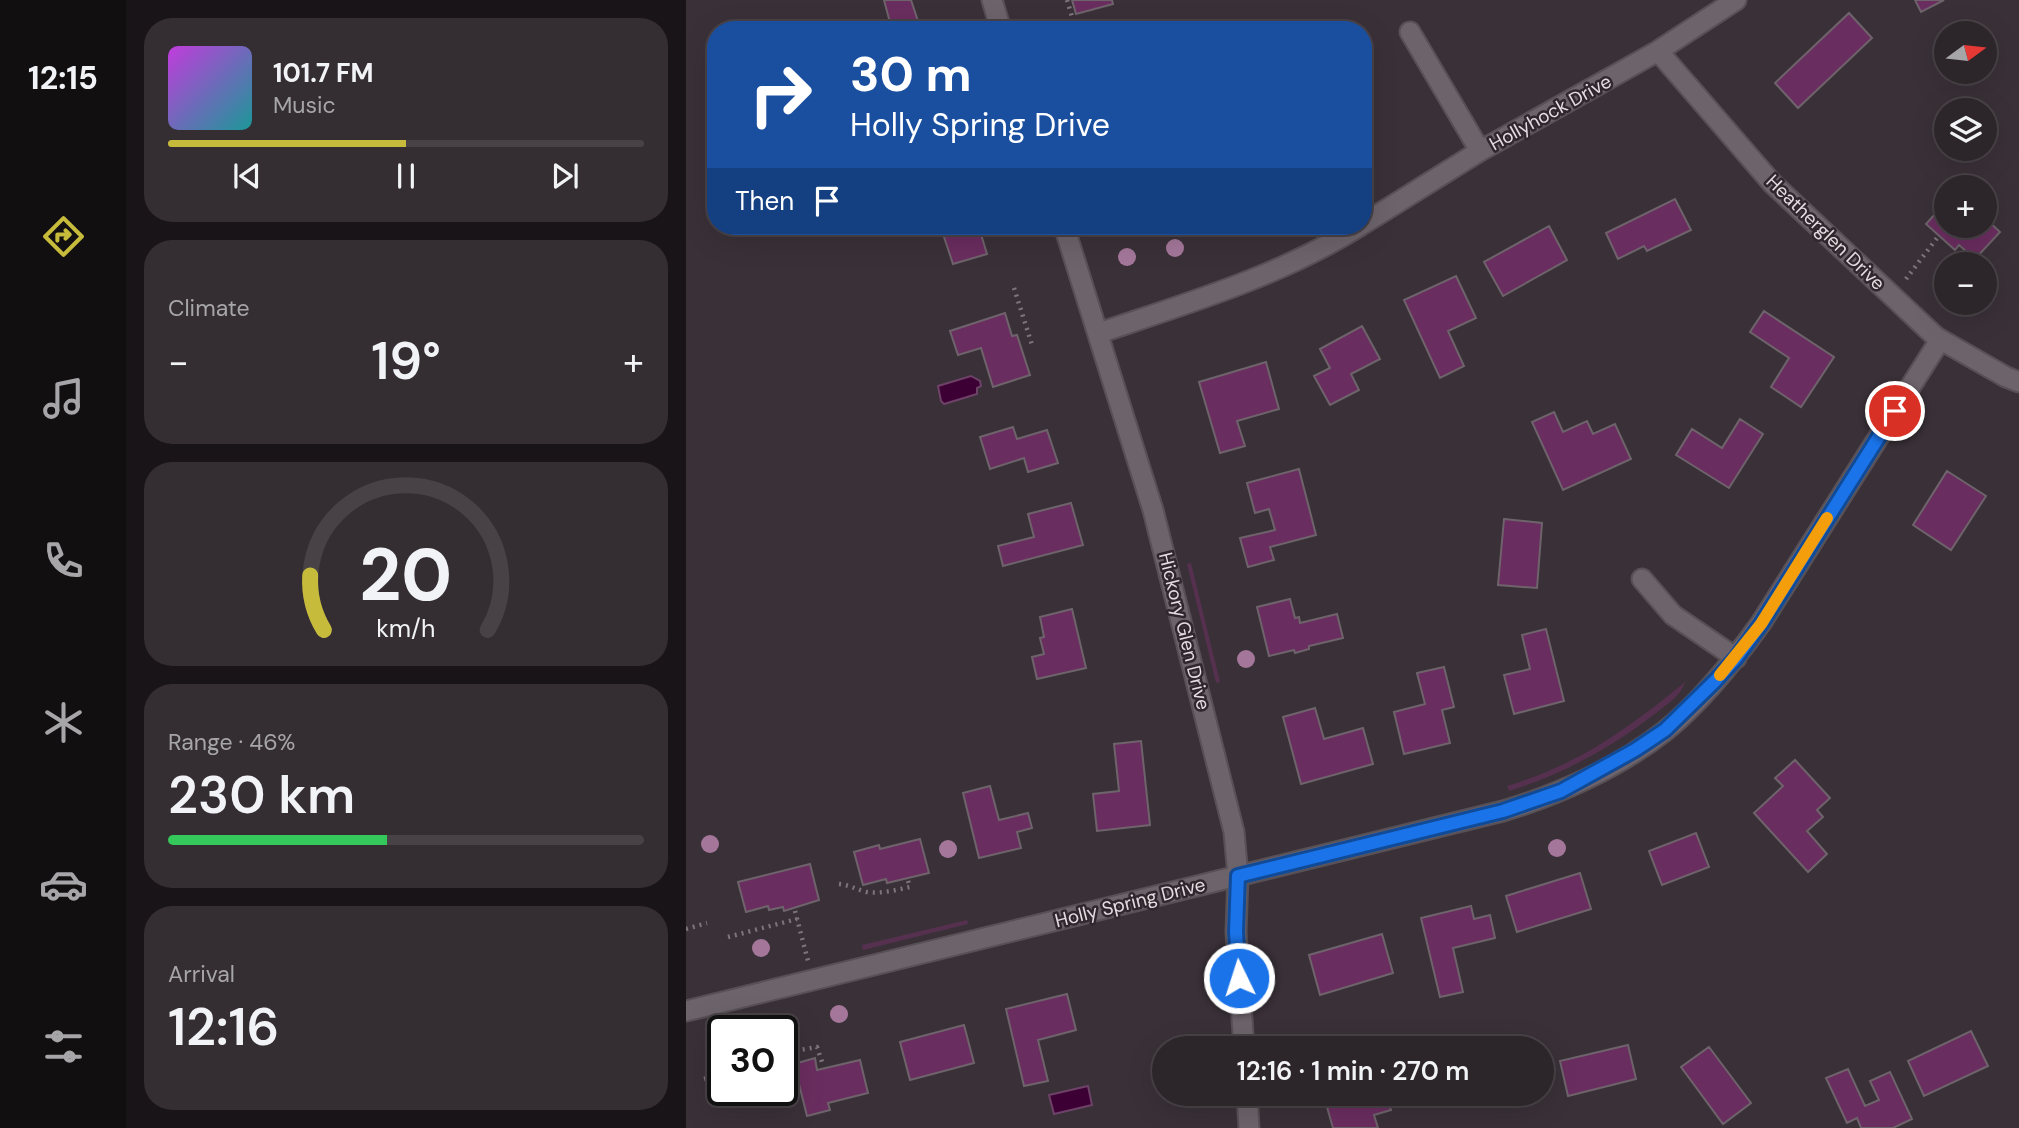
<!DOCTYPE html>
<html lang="en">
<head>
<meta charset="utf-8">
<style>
	body { margin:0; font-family:"DM Sans",sans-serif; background:#342d32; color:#f1f3f6; height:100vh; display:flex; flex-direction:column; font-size:26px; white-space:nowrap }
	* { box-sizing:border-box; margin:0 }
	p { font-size:23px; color:#a6a5a8 }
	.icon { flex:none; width:38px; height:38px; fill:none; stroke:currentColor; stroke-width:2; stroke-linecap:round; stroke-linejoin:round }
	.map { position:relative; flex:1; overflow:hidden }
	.drawer { display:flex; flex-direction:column; gap:18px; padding:18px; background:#181417; width:560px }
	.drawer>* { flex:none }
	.guide { position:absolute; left:21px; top:21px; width:665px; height:214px; border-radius:28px; box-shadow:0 7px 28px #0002,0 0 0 2px #484247; background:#1a4fa0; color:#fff; overflow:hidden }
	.needle { width:46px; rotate:75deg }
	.controls { position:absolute; left:1248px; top:21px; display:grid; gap:14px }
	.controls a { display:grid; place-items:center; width:63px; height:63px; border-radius:50%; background:#2c252a; box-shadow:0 7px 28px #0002,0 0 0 2px #484247; font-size:35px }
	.speed { position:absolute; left:21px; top:1015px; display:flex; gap:14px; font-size:35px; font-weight:700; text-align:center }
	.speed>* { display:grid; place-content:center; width:91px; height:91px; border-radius:50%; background:#2c252a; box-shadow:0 7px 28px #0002,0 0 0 2px #484247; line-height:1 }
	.speed .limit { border:4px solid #111; border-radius:10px; background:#fff; color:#111 }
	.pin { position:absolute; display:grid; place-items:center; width:60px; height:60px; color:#fff; margin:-30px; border:4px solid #fff; border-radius:50%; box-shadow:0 2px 7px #0007 }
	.me { position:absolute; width:77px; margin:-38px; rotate:356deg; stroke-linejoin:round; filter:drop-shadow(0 0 5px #0008) }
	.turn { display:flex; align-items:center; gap:24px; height:147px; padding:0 28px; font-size:32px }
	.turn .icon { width:91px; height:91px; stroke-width:2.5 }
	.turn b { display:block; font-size:49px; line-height:60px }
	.then { display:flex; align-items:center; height:66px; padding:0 28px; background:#0003; gap:14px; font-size:26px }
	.big { font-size:52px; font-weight:600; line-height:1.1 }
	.drawer .tile { flex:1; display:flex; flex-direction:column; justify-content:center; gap:10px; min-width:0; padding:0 24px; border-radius:28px; background:#342d32 }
	.drawer .dial { align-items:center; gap:0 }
	.dial svg { height:182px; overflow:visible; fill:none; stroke:#484247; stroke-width:7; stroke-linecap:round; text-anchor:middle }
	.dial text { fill:#f1f3f6; stroke:none }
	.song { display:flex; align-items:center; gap:21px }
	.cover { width:84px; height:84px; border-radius:10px; background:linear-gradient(135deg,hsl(290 70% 55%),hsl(180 70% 35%)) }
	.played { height:7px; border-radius:4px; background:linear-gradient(90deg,#c7bb3c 50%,#484247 50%) }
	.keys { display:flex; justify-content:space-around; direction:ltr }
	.heat { display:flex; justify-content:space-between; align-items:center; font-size:38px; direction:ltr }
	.charge { height:10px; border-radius:5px; background:linear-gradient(90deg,#34c759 46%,#484247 0) }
	.trip { position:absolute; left:466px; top:1036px; width:402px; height:70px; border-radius:35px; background:#2c252a; box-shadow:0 7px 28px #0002,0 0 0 2px #484247; font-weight:600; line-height:70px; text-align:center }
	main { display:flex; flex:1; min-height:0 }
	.tabs { display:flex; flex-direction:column; width:126px; justify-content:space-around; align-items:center; background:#120f11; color:#a6a5a8 }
	.tabs .icon { width:49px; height:49px }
	.tabs .selected { color:#c7bb3c }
	.tabs b { font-size:32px; color:#f1f3f6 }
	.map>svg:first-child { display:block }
	.green { fill:#56304f }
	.water { fill:#3c0034; stroke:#6e4268; stroke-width:2 }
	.building { fill:#6a2d5f; stroke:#6e636b; stroke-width:2 }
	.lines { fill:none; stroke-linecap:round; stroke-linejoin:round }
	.minor-casing { stroke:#575055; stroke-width:23 }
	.path { stroke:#7d757b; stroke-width:4.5; stroke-dasharray:2 5; stroke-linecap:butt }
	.minor { stroke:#6d636b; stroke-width:19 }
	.tree { fill:#a4779a }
	.route-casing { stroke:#114b97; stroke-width:18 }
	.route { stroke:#1a73e8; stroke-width:12 }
	.slow { stroke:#f59e0b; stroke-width:12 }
	.labels { text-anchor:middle; stroke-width:5; stroke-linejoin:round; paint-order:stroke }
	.street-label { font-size:19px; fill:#e3dde1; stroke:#30272e }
</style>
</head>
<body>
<main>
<nav class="tabs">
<b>12:15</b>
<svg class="icon selected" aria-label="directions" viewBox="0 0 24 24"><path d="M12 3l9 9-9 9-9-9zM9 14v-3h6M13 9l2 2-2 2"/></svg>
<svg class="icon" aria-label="music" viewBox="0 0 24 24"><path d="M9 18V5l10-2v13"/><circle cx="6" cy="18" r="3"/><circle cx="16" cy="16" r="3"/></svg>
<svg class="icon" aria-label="phone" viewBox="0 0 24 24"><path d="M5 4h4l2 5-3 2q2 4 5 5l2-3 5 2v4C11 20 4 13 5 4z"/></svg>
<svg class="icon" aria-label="climate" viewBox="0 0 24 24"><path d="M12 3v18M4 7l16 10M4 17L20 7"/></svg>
<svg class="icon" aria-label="car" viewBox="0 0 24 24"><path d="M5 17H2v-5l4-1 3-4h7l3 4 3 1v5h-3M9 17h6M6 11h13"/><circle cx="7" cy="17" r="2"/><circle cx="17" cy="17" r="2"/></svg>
<svg class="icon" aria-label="filters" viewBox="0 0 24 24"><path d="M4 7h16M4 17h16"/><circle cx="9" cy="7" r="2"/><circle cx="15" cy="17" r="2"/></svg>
</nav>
<section class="drawer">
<div class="tile">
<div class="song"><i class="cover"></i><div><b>101.7 FM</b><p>Music</p></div></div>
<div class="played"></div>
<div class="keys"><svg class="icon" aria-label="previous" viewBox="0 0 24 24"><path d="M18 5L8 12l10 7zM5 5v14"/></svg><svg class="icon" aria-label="pause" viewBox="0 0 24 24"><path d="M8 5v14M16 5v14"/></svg><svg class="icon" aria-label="next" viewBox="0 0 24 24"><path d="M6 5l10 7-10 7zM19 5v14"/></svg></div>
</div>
<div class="tile"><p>Climate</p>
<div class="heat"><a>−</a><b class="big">19°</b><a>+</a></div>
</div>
<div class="tile dial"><svg viewBox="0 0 100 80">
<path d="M14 69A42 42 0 1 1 86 69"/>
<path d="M14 69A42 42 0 0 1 8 45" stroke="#c7bb3c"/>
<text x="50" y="56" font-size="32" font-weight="700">20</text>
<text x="50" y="72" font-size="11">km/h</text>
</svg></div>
<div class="tile"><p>Range · 46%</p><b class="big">230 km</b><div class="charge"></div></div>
<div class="tile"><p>Arrival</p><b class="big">12:16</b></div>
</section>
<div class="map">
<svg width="1333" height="1128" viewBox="0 0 1333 1128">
	<rect width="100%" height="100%" fill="#3a3138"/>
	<path class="green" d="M 505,563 L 534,682 L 530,683 L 501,564 Z
		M 999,682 C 995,696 981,704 970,713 C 925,748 877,774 823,791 L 821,786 C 892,765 943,728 999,682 Z
		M 281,920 L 282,924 L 177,950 L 176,945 Z"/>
	<path class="water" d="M 285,376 L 294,381 L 295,386 L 291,388 L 291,394 L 258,404 L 255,401 L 252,386 Z
		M 402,1086 L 406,1105 L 368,1114 L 363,1095 Z"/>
	<path class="building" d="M 198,0 L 225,0 L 235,30 L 206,30 Z
		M 386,0 L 426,0 L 427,4 L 390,14 Z
		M 1229,0 L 1258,0 L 1235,12 Z
		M 1163,13 L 1186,38 L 1112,108 L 1089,83 Z
		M 989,199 L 1005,230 L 961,251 L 958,246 L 932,259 L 920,233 Z
		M 1260,202 L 1260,226 L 1298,226 L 1298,217 L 1314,232 L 1289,259 L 1273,245 L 1269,250 L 1240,224 Z
		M 257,226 L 297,226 L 298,230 L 294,231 L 301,254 L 267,264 L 256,231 L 259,230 Z
		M 863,226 L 881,260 L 817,296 L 798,262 Z
		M 770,276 L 790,318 L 762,331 L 778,366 L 754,378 L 718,300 Z
		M 1078,311 L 1148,357 L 1115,407 L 1085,387 L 1103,358 L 1064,332 Z
		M 319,313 L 326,336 L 331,335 L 344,375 L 307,387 L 295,348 L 272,355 L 264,331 Z
		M 676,326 L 694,359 L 665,374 L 673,390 L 644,405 L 628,376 L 644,368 L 634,349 Z
		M 580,362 L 593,409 L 551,421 L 559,446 L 534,453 L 513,382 Z
		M 868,412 L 877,432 L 901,421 L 907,434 L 929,424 L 945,459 L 877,490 L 846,422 Z
		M 1054,419 L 1077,434 L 1043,488 L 990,455 L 1006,429 L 1036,448 Z
		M 327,427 L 331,439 L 361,430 L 372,463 L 342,472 L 338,458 L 304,469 L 294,437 Z
		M 613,469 L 630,535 L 584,547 L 588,560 L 562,567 L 554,538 L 589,530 L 583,509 L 569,513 L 561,483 Z
		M 1261,471 L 1300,496 L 1265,550 L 1227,525 Z
		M 385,503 L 397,545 L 317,566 L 312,546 L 348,537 L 342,514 Z
		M 818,519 L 856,523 L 851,588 L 812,585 Z
		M 604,599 L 609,618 L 613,617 L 614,623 L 651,614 L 657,638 L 623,646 L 623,649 L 609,653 L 608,650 L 583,656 L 571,607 Z
		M 386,609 L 400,668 L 351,679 L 346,657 L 358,654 L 354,638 L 358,637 L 354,617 Z
		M 860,629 L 878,701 L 828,714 L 818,675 L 844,669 L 836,635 Z
		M 758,667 L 768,707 L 756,710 L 764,743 L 718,754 L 708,712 L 739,704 L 731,673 Z
		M 629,708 L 638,739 L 677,728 L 687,764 L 615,784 L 597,717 Z
		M 455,741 L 464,825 L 411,831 L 407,794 L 433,791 L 428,744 Z
		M 1109,760 L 1144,798 L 1131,810 L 1137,817 L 1121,831 L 1141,854 L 1122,872 L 1068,813 L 1097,786 L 1089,778 Z
		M 304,786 L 313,820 L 342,813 L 346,828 L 331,832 L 335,848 L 293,858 L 277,793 Z
		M 1010,833 L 1023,867 L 976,885 L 963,851 Z
		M 234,839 L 243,873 L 201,883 L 200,879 L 177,885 L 168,852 L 193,845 L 194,849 Z
		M 124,864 L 133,900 L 98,911 L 97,907 L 83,910 L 82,906 L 60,912 L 52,882 Z
		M 894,873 L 905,909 L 831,932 L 820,896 Z
		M 785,906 L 788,919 L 804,915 L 809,938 L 767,948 L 777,992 L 754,997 L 735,918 Z
		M 696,934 L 707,973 L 634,995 L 623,955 Z
		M 381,994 L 390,1030 L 352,1040 L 362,1081 L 338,1086 L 320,1009 Z
		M 278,1025 L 288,1063 L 224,1080 L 214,1042 Z
		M 1285,1031 L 1302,1066 L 1238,1096 L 1222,1061 Z
		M 942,1045 L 950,1079 L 882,1096 L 874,1061 Z
		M 1023,1047 L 1065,1103 L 1037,1124 L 995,1067 Z
		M 129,1058 L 131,1070 L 174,1060 L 182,1093 L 142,1103 L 144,1110 L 121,1116 L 108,1064 Z
		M 1162,1069 L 1179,1106 L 1193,1100 L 1184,1081 L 1204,1072 L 1226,1119 L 1207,1128 L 1175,1128 L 1171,1118 L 1161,1123 L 1140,1078 Z
		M 661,1094 L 681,1094 L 682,1099 L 700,1094 L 705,1110 L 688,1115 L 692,1128 L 647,1128 L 639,1100 Z"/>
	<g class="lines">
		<g class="minor-casing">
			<path id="minor" d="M 306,0 L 315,30
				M 724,32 L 794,151
				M 972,51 L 1086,183 L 1250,337 L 1320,377 L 1333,382
				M 677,224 L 794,151 L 972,51 L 1050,0
				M 378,226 L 467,510 L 548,832 L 552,876 L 550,932 L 558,1048
				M 413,333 C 502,303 594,276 674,226
				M 956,579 L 987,615 L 1050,658
				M 0,1011 L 817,811 C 872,795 933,767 979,731 C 1016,701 1047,662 1075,623 L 1254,340
				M 561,1094 L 563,1128"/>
		</g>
		<path class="path" d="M 381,0 L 390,30
			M 1220,279 L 1251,238
			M 328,288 L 347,348
			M 153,884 C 164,885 171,890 181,892 C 195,894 210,890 224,887 L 222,881
			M 109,911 L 122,961
			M 0,929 L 21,923
			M 42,937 L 111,919
			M 96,1053 L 131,1047 L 137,1065
			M 18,1079 L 37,1074"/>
		<use href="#minor" class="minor"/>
	</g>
	<g class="tree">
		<circle cx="489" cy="248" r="9"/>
		<circle cx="441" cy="257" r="9"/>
		<circle cx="560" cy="659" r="9"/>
		<circle cx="24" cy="844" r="9"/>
		<circle cx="871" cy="848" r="9"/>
		<circle cx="262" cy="849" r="9"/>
		<circle cx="75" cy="948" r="9"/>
		<circle cx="153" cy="1014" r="9"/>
	</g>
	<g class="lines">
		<g class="route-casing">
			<path id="route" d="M 553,978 L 550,932 L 552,876 L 817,811 L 875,791 L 949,750 L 979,730 L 1029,681 L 1050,658 L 1075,624 L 1209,411"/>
		</g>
		<use href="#route" class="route"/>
		<path class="slow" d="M 1034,675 L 1075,624 L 1141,518"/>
	</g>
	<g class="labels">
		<g class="street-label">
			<text transform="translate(864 112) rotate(-29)" y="7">Hollyhock Drive</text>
			<text transform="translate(1140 232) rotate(44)" y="7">Heatherglen Drive</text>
			<text transform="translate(499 631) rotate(76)" y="7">Hickory Glen Drive</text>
			<text transform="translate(444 902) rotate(-14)" y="7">Holly Spring Drive</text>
		</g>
	</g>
</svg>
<div class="controls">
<a><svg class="needle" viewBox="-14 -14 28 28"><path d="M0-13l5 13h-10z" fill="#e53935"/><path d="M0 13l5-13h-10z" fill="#a6a5a8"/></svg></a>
<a><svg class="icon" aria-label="layers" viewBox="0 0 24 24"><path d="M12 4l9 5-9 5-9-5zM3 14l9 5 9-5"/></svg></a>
<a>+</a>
<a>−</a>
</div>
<div class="speed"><div class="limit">30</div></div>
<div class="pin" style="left:1209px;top:411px;background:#d93025"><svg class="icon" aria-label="arrive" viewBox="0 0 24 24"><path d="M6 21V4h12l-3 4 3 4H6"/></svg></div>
<svg class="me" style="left:553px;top:978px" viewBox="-20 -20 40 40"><circle r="17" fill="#1a73e8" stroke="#fff" stroke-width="3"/><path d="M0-11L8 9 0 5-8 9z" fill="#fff"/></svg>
<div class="trip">12:16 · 1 min · 270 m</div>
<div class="guide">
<div class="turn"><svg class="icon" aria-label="right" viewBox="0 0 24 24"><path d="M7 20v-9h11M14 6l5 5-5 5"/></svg><div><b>30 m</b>Holly Spring Drive</div></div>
<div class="then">Then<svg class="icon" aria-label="arrive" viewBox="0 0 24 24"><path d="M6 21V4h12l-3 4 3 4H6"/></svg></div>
</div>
</div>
</main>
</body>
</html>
